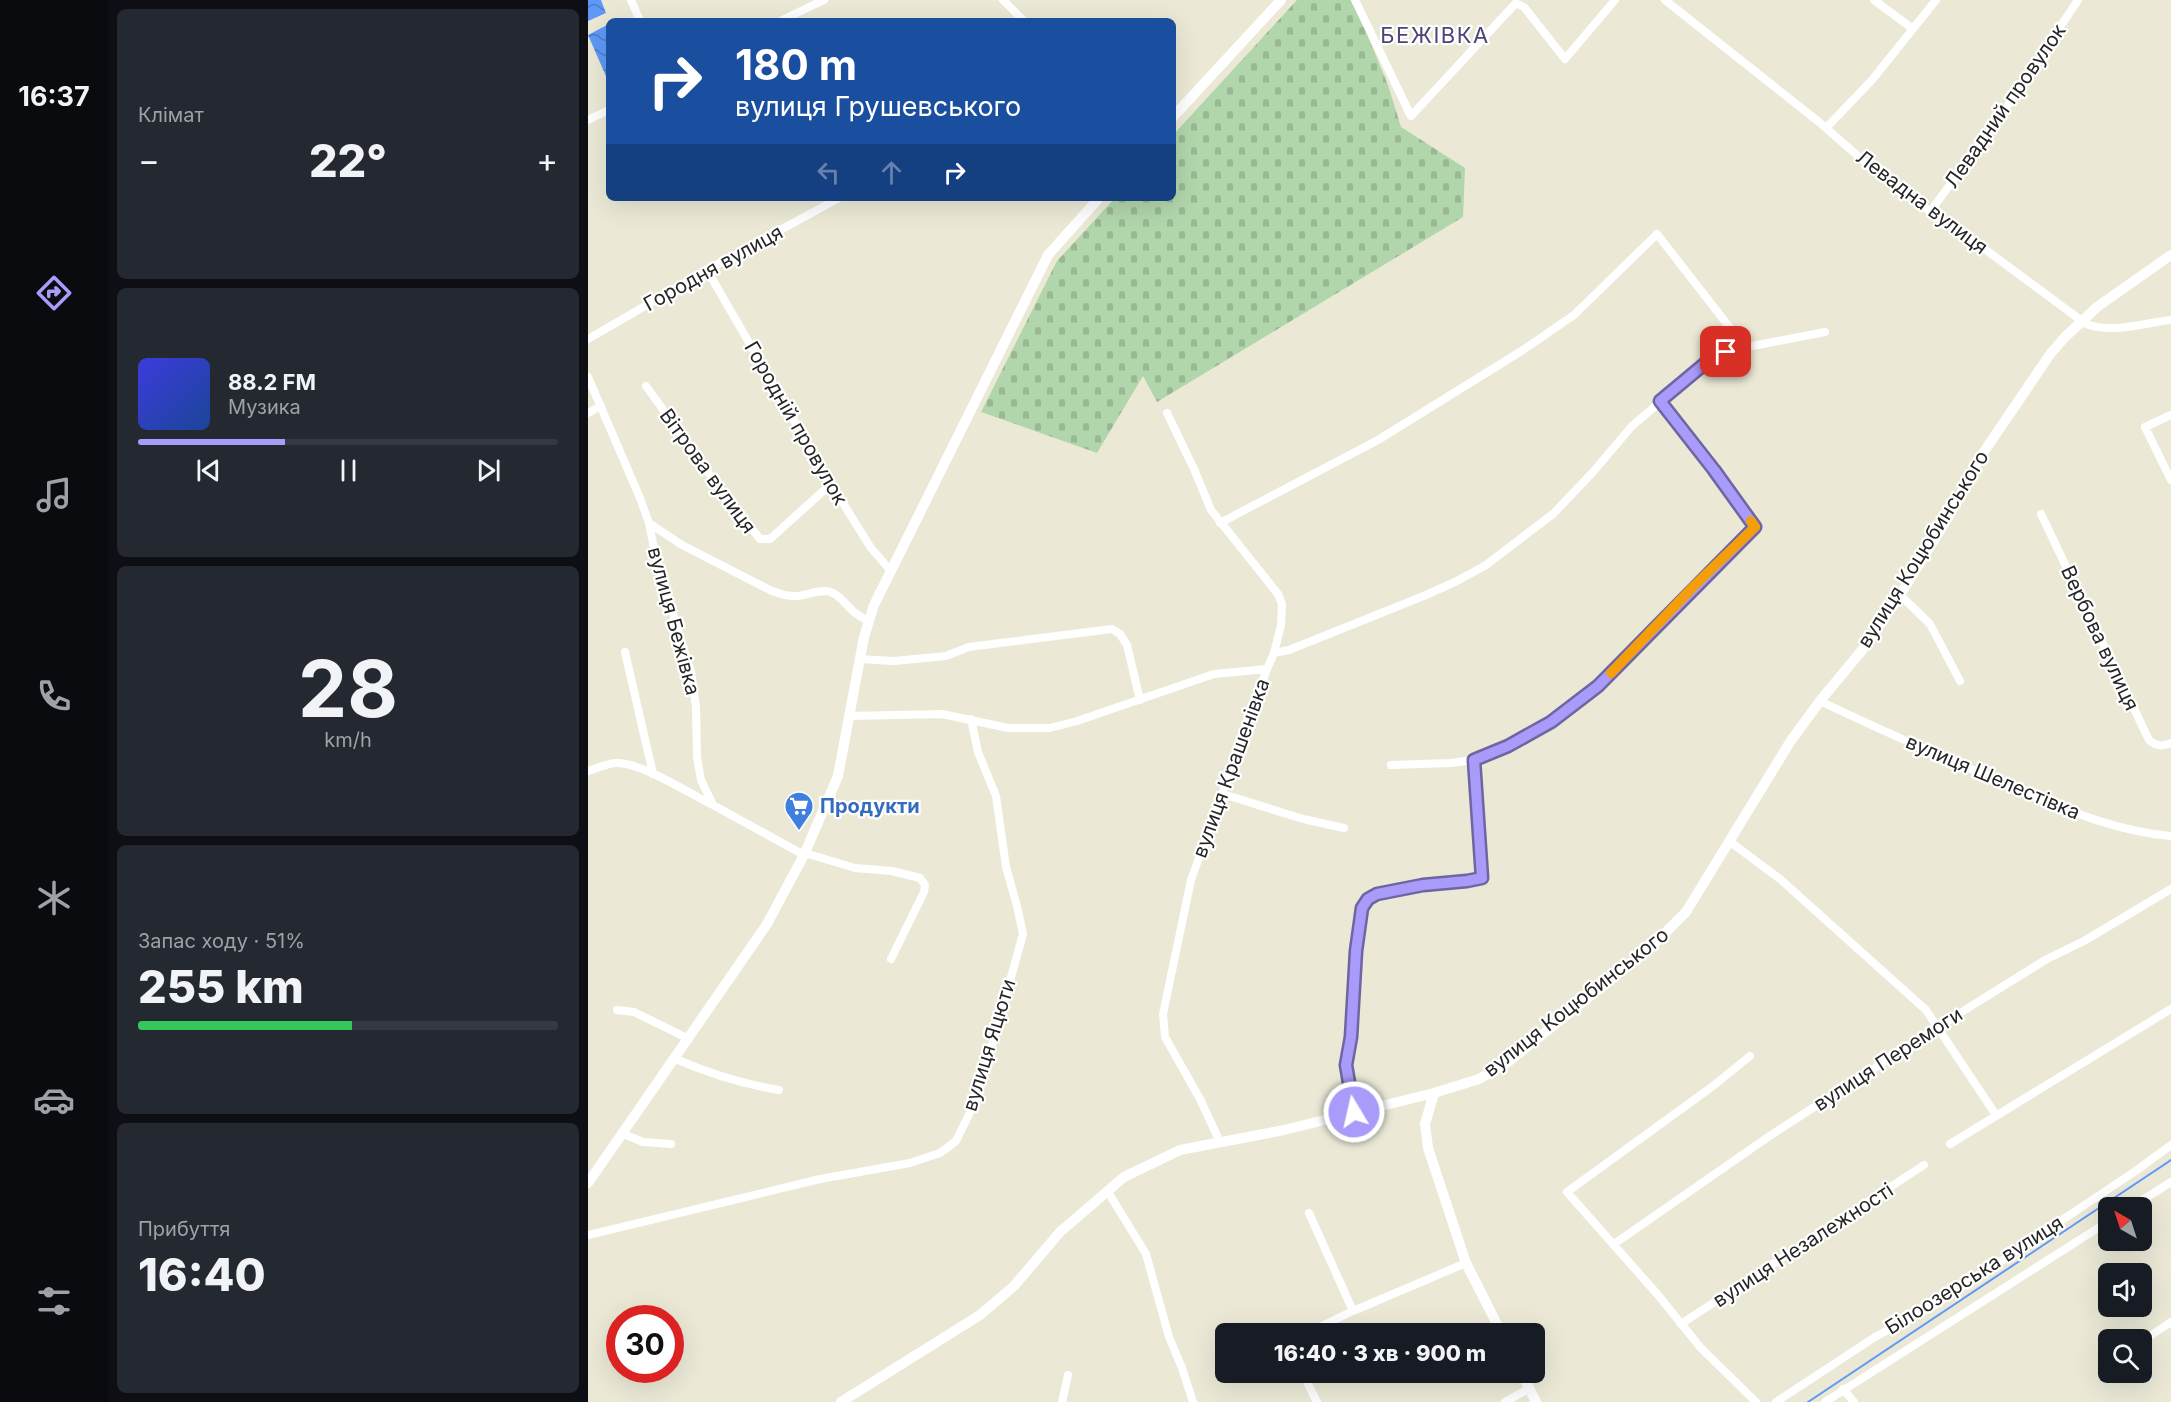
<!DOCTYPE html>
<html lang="uk">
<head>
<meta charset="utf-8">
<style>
	body { margin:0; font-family:Inter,sans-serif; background:#242831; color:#f1f3f6; height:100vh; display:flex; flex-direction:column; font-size:22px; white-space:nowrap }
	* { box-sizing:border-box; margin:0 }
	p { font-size:20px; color:#9ea1a6 }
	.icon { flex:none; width:33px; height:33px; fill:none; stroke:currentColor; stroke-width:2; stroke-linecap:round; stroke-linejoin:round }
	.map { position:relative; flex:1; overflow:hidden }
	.panel { display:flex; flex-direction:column; gap:9px; padding:9px; background:#0d0f14; width:480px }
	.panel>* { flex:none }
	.banner { position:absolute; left:18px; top:18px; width:570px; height:183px; border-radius:9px; box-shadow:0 6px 24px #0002; background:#1a4fa0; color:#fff; overflow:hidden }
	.needle { width:39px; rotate:321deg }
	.fabs { position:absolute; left:1510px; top:1197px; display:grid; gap:12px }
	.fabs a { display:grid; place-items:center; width:54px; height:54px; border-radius:9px; background:#171b24; box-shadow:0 6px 24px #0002; font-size:30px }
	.speed { position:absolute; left:18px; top:1305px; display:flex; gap:12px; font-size:30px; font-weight:700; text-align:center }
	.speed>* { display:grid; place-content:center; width:78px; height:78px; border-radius:50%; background:#171b24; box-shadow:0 6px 24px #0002; line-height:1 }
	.speed .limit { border:9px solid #d22; background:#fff; color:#111 }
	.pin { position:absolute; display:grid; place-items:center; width:51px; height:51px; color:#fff; margin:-26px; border-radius:12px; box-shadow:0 3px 9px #0006 }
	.me { position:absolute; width:66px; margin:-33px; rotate:351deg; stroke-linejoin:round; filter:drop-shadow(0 0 4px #0008) }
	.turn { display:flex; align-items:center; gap:21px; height:126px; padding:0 30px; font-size:27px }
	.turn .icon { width:78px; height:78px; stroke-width:2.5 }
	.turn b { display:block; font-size:42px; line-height:51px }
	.lanes { display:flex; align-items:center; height:57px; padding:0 30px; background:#0003; justify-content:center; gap:30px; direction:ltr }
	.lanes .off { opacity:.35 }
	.big { font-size:45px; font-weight:800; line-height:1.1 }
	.panel .widget { flex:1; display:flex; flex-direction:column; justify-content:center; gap:9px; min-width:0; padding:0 21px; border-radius:9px; background:#242831 }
	.panel .dial { align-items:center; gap:0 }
	.dial b { font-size:78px; line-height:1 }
	.song { display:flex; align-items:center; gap:18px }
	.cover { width:72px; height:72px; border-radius:9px; background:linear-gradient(135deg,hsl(240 70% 55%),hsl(220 70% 35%)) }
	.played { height:6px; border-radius:3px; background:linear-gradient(90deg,#a99bfa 35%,#363941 35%) }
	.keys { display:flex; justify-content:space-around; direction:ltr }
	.heat { display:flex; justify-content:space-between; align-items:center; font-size:33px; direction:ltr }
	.charge { height:9px; border-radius:4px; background:linear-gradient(90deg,#34c759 51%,#363941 0) }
	.trip { position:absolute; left:627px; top:1323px; width:330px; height:60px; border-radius:9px; background:#171b24; box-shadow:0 6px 24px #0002; font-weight:800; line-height:60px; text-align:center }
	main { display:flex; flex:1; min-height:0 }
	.dock { display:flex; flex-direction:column; width:108px; justify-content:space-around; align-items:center; background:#090b0e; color:#9ea1a6 }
	.dock .icon { width:42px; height:42px }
	.dock .current { color:#a99bfa }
	.dock b { font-size:27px; color:#f1f3f6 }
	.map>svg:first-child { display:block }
	.cemetery { fill:url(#cemetery-stones) }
	.water { fill:url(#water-waves) }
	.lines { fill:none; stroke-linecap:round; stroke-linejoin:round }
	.stream { stroke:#5e99f7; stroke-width:2 }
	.street { stroke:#fff; stroke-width:8 }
	.secondary { stroke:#fff; stroke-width:10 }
	.route-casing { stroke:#6e65a2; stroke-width:15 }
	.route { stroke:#a99bfa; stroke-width:10 }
	.slow { stroke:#f59e0b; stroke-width:10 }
	.labels { text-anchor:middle; stroke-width:4.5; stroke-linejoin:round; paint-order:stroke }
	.street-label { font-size:20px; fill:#262626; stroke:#fff }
	.shop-label { font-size:20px; font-weight:bold; fill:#366cbe; stroke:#fff; text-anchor:start }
	.quarter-label { font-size:22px; letter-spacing:1.5px; fill:#4d447a; stroke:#fff }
</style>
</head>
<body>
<main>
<nav class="dock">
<b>16:37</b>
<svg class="icon current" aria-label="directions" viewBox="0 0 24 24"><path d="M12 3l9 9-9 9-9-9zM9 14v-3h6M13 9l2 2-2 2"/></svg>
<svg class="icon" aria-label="music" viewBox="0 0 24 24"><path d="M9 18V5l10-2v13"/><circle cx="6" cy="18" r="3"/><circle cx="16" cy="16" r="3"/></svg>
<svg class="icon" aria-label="phone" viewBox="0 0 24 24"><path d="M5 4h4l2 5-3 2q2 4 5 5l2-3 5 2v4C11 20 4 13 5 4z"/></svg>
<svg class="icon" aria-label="climate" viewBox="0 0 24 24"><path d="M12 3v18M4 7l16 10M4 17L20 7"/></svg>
<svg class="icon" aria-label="car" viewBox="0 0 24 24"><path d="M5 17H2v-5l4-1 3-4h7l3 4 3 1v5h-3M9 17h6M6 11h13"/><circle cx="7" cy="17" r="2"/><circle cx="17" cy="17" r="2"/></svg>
<svg class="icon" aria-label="filters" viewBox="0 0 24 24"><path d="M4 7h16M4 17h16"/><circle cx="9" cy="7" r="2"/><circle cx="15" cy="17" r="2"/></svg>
</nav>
<section class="panel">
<div class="widget"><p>Клімат</p>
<div class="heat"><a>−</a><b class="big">22°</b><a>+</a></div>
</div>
<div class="widget">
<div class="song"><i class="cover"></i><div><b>88.2 FM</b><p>Музика</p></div></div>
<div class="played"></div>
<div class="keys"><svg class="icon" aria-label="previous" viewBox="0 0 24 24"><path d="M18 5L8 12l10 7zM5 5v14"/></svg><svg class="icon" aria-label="pause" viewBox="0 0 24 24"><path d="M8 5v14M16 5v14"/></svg><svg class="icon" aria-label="next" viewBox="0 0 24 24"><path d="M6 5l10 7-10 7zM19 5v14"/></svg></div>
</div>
<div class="widget dial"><b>28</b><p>km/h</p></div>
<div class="widget"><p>Запас ходу · 51%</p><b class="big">255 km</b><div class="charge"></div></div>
<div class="widget"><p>Прибуття</p><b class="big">16:40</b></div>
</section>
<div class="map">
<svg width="1583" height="1402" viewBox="0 0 1583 1402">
	<defs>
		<pattern id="cemetery-stones" width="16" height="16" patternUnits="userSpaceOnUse" patternTransform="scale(1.5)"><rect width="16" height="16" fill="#b1d6ac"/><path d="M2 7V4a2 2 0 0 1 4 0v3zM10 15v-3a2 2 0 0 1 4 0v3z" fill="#98b894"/></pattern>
		<pattern id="water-waves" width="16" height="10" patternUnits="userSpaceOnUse" patternTransform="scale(1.5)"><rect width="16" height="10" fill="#5e99f7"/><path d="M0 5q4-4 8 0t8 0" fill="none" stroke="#4d7dc8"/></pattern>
	</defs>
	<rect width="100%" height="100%" fill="#ebe9d6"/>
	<path class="cemetery" d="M 709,0 L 765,0 L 800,85 L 813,127 L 877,168 L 875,217 L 569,402 L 555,376 L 509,453 L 393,412 L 469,261 L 527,198 L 585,198 L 585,135 Z"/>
	<path class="water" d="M 0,0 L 13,0 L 18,13 L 0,21 Z
		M 19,25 L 21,32 L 21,83 L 0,35 Z"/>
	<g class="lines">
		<path class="stream" d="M 1220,1402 L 1583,1160"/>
		<path class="street" d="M 43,0 L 52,21
			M 415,0 L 436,21
			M 767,0 L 823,116 L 819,109
			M 1077,0 L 1231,122 L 1301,183 L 1398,250 L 1498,324 C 1527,334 1554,323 1583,320
			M 1286,0 L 1325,29
			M 192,21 L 236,0
			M 823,116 L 928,3 L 936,7 L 977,59 L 1027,0
			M 0,120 L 21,110
			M 1238,128 L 1284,80 L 1348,0
			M 1342,212 L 1423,101 L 1490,0
			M 119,270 L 243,484 L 283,548 L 303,571
			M 0,339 L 119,270 L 251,198
			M 0,377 L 52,498 L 61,523 L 68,559 L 103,672 L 108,707 L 109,757 L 113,780 L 125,805 L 216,855
			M 58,386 L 133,490 L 172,539 L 182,539 L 243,484
			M 0,413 L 13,406
			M 579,413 L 606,469 L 623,510 L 690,594 L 694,604 L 693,625 L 686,653 L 679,669 L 603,880 L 575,1014 L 577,1037 L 612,1099 L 632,1142
			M 1583,415 L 1557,427 L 1583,480
			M 1453,514 L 1561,740 C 1568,746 1574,747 1583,743
			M 61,523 L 94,545 L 182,590 C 190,593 197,596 205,596 C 217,597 231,588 243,592 C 256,597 262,614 280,620
			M 632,523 L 790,440 L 935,350 L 986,315 L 1069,234 L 1146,333 L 1154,348
			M 1312,595 L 1342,624 L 1372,681
			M 37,652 L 65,774
			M 686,653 L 701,650 L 838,595 L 869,581 L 898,565 L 965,514 L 1005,472 L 1044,426 L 1120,361 L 1138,352 L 1154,348 L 1237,332
			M 271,659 L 306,661 L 358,656 L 381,647 L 524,629 L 532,634 L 539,645 L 552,700
			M 1232,701 C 1292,730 1352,756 1413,782 C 1468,805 1522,831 1583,836
			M 261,716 L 354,714 L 420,728 L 462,728 L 489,721 L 626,674 L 679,669
			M 803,765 L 863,763 L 886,760
			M 0,771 C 10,768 21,762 31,763 C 58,765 100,793 125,805
			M 635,794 L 715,819 L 756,828
			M 1141,841 L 1192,879 L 1338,1010 L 1408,1115
			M 217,853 L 267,868 L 304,871 L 332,878 L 337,885 L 336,892 L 303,959
			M 29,1010 L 46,1012 L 99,1038
			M 1162,1056 L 1125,1086 L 979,1192 L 1070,1295 L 1112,1347 L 1168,1402
			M 85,1058 C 120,1073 153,1084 191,1090
			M 766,1112 L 758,1065 L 763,1037 L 764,994 L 774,907 L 780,899 L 789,894 L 835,885 L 879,881 L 894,878 L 886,760 L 920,746 L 963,722 L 1010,686 L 1106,586 L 1167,527 L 1126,470 L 1072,401
			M 33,1133 L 55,1142 L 83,1144
			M 1362,1144 L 1583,1009
			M 520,1192 L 558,1254 L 581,1337 L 594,1368 L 605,1402
			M 1542,1208 L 1583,1182
			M 0,1235 L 232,1179 L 322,1163 L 352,1153 L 368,1141 L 390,1096 L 435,934 L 429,906 L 418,867 L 408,796 L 390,752 L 383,719
			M 1026,1244 L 1183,1135 L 1372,1013 L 1459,959 L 1496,941 L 1583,889
			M 765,1311 L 878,1263
			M 1093,1324 L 1336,1165
			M 717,1334 L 765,1311 L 721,1213
			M 1554,1341 L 1583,1322
			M 1516,1365 L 1521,1362
			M 714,1372 L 729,1402
			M 1255,1389 L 1266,1402
			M 474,1402 L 480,1375
			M 917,1402 L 940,1389
			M 1188,1402 L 1287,1337 L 1347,1305 L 1549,1170 L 1583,1145
			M 1237,1402 L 1521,1221"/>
		<path class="secondary" d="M 585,117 L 693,0
			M 846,1093 L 837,1124 L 840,1148 L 878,1263 L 914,1334
			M 0,1183 L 179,924 L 216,855 L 250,776 L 276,637 L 286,605 L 460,255 L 511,198
			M 933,1372 L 948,1402
			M 253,1402 L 392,1315 L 426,1286 L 472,1232 L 536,1177 L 592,1150 L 696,1130 L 846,1093 L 891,1079 L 920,1062 L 1062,948 L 1098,912 L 1202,742 L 1232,701 L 1275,649 L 1312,595 L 1362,514 L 1393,456 L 1463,353 L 1477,337 L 1509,307 L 1583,255"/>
	</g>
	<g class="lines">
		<g class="route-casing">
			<path id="route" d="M 766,1112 L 758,1065 L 763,1037 L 768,951 L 774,908 L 780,899 L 789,894 L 835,885 L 879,881 L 894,878 L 886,760 L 920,746 L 963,722 L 1010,686 L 1167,527 L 1126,470 L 1072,401 L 1120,361 L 1138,352"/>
		</g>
		<use href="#route" class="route"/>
		<path class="slow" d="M 1023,673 L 1106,586 L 1167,527 L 1163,521"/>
	</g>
	<defs>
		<g id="supermarket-pin" transform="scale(1.5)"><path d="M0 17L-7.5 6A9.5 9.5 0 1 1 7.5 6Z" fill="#3f7fe0" stroke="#fff"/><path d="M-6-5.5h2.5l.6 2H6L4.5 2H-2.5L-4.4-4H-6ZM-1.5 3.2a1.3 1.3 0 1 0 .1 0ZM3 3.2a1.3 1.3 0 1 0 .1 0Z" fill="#fff"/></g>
	</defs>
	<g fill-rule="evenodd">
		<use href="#supermarket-pin" x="211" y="806"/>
	</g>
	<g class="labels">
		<g class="street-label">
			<text transform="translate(1417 106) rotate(-55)" y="7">Левадний провулок</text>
			<text transform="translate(1334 202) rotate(37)" y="7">Левадна вулиця</text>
			<text transform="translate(125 268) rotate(-29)" y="7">Городня вулиця</text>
			<text transform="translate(208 423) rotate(60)" y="7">Городній провулок</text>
			<text transform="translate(120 471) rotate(54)" y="7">Вітрова вулиця</text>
			<text transform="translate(1335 549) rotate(-58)" y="7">вулиця Коцюбинського</text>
			<text transform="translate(86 621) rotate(75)" y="7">вулиця Бежівка</text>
			<text transform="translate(1512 638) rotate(65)" y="7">Вербова вулиця</text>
			<text transform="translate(643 768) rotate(-70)" y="7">вулиця Крашенівка</text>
			<text transform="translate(1405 777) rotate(23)" y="7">вулиця Шелестівка</text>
			<text transform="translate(988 1002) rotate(-38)" y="7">вулиця Коцюбинського</text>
			<text transform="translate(401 1045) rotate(-73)" y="7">вулиця Яцюти</text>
			<text transform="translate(1300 1059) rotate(-33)" y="7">вулиця Перемоги</text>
			<text transform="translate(1215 1245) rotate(-33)" y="7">вулиця Незалежності</text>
			<text transform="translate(1386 1275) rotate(-32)" y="7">Білоозерська вулиця</text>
		</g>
		<g class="shop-label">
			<text x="232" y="813">Продукти</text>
		</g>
		<g class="quarter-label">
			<text x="847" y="43">БЕЖІВКА</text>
		</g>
	</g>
</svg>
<div class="fabs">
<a><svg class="needle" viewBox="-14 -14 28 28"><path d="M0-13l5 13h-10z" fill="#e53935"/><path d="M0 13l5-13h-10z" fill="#9ea1a6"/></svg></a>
<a><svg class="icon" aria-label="sound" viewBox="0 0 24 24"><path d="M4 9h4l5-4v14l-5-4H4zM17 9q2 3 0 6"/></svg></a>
<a><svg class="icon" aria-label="search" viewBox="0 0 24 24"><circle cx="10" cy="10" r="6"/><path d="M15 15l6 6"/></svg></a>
</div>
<div class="speed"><div class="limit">30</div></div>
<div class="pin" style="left:1138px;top:352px;background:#d93025"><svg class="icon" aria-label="arrive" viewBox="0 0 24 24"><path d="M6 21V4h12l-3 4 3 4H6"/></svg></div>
<svg class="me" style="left:766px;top:1112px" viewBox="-20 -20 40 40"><circle r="17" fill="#a99bfa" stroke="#fff" stroke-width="3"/><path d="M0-11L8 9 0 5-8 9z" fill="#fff"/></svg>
<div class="trip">16:40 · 3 хв · 900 m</div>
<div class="banner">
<div class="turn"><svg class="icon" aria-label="right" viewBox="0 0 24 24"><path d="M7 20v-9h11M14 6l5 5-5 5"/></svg><div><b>180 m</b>вулиця Грушевського</div></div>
<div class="lanes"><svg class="icon off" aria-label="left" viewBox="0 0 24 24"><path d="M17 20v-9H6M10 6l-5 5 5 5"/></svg><svg class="icon off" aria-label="ahead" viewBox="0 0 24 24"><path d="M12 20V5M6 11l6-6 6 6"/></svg><svg class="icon" aria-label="right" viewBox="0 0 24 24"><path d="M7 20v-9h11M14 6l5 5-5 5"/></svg></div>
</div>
</div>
</main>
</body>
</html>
